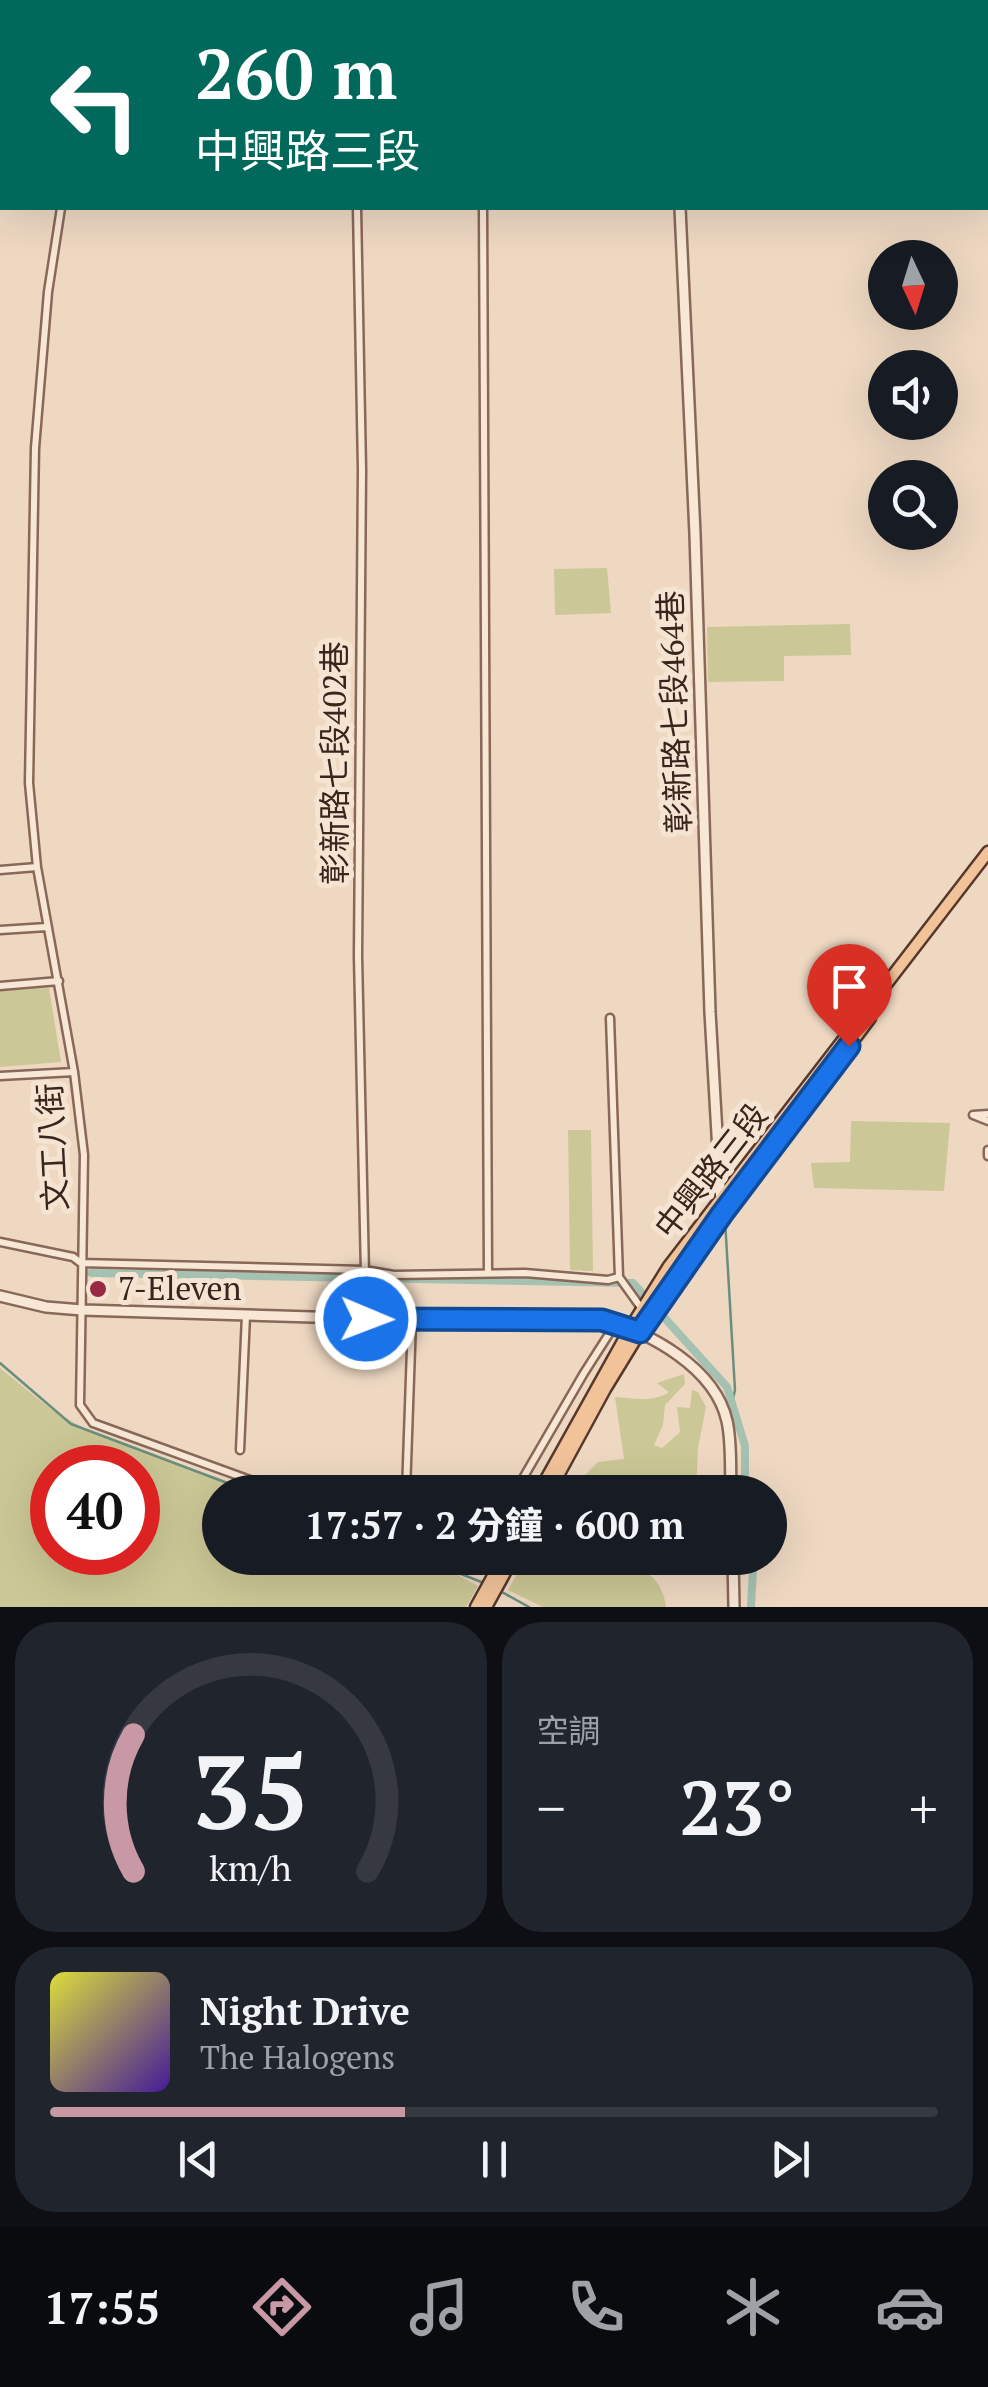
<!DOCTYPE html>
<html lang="zh-TW">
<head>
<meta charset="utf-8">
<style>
	body { margin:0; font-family:"PT Serif","Noto Sans TC",serif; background:#20242c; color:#f1f3f6; height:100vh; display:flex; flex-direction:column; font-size:38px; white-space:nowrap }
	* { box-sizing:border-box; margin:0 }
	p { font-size:32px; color:#9ea1a6 }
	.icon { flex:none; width:55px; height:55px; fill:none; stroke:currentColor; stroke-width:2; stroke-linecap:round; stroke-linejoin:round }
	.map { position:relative; height:1607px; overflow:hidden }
	.details { display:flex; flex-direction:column; gap:15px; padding:15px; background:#0d0f14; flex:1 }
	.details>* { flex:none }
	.hud { position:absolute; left:0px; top:0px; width:990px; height:210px; box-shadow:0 10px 40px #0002; background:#00695c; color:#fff; overflow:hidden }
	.needle { width:65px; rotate:176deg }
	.fabs { position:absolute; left:868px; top:240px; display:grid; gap:20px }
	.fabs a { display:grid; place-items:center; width:90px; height:90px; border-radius:50%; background:#171b24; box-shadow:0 10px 40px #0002; font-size:50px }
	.speed { position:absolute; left:30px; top:1445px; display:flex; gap:20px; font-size:50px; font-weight:700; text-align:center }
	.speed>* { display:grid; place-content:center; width:130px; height:130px; border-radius:50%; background:#171b24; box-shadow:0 10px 40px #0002; line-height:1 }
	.speed .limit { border:15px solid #d22; background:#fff; color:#111 }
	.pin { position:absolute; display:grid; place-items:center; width:85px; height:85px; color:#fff; margin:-102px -42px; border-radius:50% 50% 50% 0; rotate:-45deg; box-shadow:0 0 10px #0007 }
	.pin .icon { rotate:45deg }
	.me { position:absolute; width:110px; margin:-55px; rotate:91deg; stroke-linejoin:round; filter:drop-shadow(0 0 8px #0008) }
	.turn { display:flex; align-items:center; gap:35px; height:210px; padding:0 30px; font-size:45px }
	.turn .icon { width:130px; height:130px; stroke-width:2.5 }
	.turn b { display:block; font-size:70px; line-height:85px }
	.big { font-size:75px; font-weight:700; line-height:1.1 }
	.details .tile { flex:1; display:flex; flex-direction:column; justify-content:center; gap:15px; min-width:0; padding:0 35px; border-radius:40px; background:#20242c }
	.details .dial { align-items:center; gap:0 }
	.dial svg { height:260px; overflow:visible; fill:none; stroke:#363941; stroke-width:7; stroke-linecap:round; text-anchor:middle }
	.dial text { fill:#f1f3f6; stroke:none }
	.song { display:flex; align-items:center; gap:30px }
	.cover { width:120px; height:120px; border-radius:15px; background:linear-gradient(135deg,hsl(60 70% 55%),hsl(260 70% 35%)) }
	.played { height:10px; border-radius:5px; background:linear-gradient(90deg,#c998a5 40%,#363941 40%) }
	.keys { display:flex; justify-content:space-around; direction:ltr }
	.heat { display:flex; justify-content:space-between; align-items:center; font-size:55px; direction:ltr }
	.details .tiles { flex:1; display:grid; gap:15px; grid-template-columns:1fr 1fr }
	.tile:last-child { grid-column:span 2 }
	.trip { position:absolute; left:202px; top:1475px; width:585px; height:100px; border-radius:50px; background:#171b24; box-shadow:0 10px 40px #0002; font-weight:700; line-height:100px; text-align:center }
	.tabs { display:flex; height:160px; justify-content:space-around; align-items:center; background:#090b0e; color:#9ea1a6 }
	.tabs .icon { width:70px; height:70px }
	.tabs .active { color:#c998a5 }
	.tabs b { font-size:45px; color:#f1f3f6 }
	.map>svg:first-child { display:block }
	.green { fill:#ccc796; fill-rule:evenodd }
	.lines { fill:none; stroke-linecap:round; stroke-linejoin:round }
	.stream { stroke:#6b8f7f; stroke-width:2.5 }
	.canal { stroke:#a5c1b2; stroke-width:8 }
	.minor-casing { stroke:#886859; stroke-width:11 }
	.tertiary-casing { stroke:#886859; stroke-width:14 }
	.primary-casing { stroke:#56382d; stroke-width:15 }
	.minor { stroke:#f9e7d5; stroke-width:6 }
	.tertiary { stroke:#f9e7d5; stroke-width:9 }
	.primary { stroke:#f2c399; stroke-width:10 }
	.route-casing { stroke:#114b97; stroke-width:25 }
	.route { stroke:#1a73e8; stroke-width:18 }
	.poi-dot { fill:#982941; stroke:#f6e4d2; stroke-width:4 }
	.labels { text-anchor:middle; stroke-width:10; stroke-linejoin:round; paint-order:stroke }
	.street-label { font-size:32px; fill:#38251d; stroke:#f6e4d2 }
	.poi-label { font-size:32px; fill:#38251d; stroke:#f6e4d2; text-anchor:start }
</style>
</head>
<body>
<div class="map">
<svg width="988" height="1607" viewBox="0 0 988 1607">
	<rect width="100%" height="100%" fill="#eed8c2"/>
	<path class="green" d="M 607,568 L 611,613 L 555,615 L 554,569 Z
		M 850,624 L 851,655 L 784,656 L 784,681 L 708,682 L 707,627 Z
		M 49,988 L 61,1062 L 0,1067 L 0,991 Z
		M 851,1121 L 950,1123 L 944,1191 L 814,1188 L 811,1163 L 850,1162 Z
		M 568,1130 L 591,1130 L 593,1271 L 570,1270 Z
		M 0,1368 L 52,1410 L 92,1433 L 258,1492 L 220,1492 L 220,1558 L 426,1558 L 478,1586 L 466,1607 L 0,1607 ZM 52,1468 L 138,1468 L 138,1552 L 52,1552 Z
		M 684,1374 L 685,1384 L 665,1405 L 663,1425 L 654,1445 L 662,1448 L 680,1432 L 677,1407 L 690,1408 L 692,1390 L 698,1392 L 706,1407 L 698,1448 L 696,1492 L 581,1492 L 582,1478 L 598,1462 L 624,1459 L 615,1397 C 634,1398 653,1403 669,1392 L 657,1383 Z
		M 526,1558 C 569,1557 660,1545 666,1607 L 543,1607 L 508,1590 Z"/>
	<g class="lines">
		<path class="stream" d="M 677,0 L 677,2
			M 688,281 L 701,593
			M 713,981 L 717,1052
			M 725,1220 L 735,1390 L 732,1403
			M 0,1363 L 71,1424 L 251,1492
			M 420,1558 L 484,1583
			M 500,1591 L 529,1607"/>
		<path class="canal" d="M 91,1273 L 633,1283 L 727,1387 L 745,1446 L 745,1492
			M 750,1558 L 753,1569 L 751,1607"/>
		<g class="minor-casing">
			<path id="minor" d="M 54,0 L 54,2
				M 351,0 L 351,2
				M 61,208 L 48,292 L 35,448 L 29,783 L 37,867 L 74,1072 L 84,1155 L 80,1405 L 93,1423 L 283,1492
				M 357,208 L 362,470 L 358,956 L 366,1319
				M 483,208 L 488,1273
				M 0,870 L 37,867
				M 0,930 L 47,927
				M 0,986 L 59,981
				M 610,1018 L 619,1277 L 642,1309
				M 0,1076 L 74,1072
				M 988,1114 L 973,1115 L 988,1121
				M 988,1150 L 988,1156
				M 0,1242 L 73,1257 L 81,1263 L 364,1270 L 394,1275 L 525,1273 L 608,1280 L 619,1277
				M 240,1450 L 246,1315
				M 406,1492 L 412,1320
				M 515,1492 L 584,1373 L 616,1323"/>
		</g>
		<g class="tertiary-casing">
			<path id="tertiary" d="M 672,0 L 672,2
				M 680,208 L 695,534 L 710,1012 L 721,1204
				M 0,1296 L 46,1307 L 82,1310 L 412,1320 L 602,1320 C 650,1332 715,1368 727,1421 C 732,1443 730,1470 731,1492
				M 733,1558 L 734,1607"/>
		</g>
		<g class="primary-casing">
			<path id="primary" d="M 539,1492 L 631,1327 L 669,1266 L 988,852
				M 549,1492 L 605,1389 L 657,1304 L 870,1018
				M 476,1607 L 503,1558
				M 486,1607 L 513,1558"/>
		</g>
		<use href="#minor" class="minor"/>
		<use href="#tertiary" class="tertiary"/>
		<use href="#primary" class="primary"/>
	</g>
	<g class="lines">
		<g class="route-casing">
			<path id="route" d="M 366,1319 L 602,1320 L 640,1332 L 722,1214 L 849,1046"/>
		</g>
		<use href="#route" class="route"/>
	</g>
	<circle class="poi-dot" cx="98" cy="1289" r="10"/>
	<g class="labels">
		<g class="street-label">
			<text transform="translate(675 712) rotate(-92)" y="11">彰新路七段464巷</text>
			<text transform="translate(335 763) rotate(-90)" y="11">彰新路七段402巷</text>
			<text transform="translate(53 1147) rotate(-93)" y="11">文工八街</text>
			<text transform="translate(711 1171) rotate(-52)" y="11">中興路三段</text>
		</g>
		<g class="poi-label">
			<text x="118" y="1300">7-Eleven</text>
		</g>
	</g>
</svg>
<div class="fabs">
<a><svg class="needle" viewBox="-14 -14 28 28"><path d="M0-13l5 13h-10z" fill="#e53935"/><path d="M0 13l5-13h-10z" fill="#9ea1a6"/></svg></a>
<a><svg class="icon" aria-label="sound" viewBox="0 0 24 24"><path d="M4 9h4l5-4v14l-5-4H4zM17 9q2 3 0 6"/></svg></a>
<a><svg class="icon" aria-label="search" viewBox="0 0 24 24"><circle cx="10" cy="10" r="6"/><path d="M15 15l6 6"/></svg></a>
</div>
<div class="speed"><div class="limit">40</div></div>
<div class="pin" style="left:849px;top:1046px;background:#d93025"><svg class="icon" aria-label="arrive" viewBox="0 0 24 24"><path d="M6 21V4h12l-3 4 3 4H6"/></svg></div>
<svg class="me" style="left:366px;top:1319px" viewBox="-20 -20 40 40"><circle r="17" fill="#1a73e8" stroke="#fff" stroke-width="3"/><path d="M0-11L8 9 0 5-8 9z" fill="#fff"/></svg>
<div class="trip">17:57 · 2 分鐘 · 600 m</div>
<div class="hud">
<div class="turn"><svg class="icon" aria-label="left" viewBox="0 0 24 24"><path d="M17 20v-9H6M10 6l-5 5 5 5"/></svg><div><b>260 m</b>中興路三段</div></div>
</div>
</div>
<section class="details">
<div class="tiles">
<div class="tile dial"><svg viewBox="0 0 100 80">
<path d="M14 69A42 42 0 1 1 86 69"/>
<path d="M14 69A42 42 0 0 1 14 27" stroke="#c998a5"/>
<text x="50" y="56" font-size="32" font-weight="700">35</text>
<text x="50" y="72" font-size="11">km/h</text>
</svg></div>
<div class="tile"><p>空調</p>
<div class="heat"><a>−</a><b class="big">23°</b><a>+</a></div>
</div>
<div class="tile">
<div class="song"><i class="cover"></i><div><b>Night Drive</b><p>The Halogens</p></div></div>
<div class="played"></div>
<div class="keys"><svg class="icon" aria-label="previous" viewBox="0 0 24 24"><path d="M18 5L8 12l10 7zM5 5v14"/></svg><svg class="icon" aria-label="pause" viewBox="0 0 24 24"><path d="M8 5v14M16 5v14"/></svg><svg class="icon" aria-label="next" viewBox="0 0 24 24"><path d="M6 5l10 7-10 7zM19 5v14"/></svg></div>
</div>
</div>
</section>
<nav class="tabs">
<b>17:55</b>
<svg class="icon active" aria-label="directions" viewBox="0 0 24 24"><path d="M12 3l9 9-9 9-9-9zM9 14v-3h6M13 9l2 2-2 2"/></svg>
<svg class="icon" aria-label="music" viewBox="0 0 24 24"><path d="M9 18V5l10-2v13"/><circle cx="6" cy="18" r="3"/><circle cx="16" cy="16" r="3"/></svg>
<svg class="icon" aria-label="phone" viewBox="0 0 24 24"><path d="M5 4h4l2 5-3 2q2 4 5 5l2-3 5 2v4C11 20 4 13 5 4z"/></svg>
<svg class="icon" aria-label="climate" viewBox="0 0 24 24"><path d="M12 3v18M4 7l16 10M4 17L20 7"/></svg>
<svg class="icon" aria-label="car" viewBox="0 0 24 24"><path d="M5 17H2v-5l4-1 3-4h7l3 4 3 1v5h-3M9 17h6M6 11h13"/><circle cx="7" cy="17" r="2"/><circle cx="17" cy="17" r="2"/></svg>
</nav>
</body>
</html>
